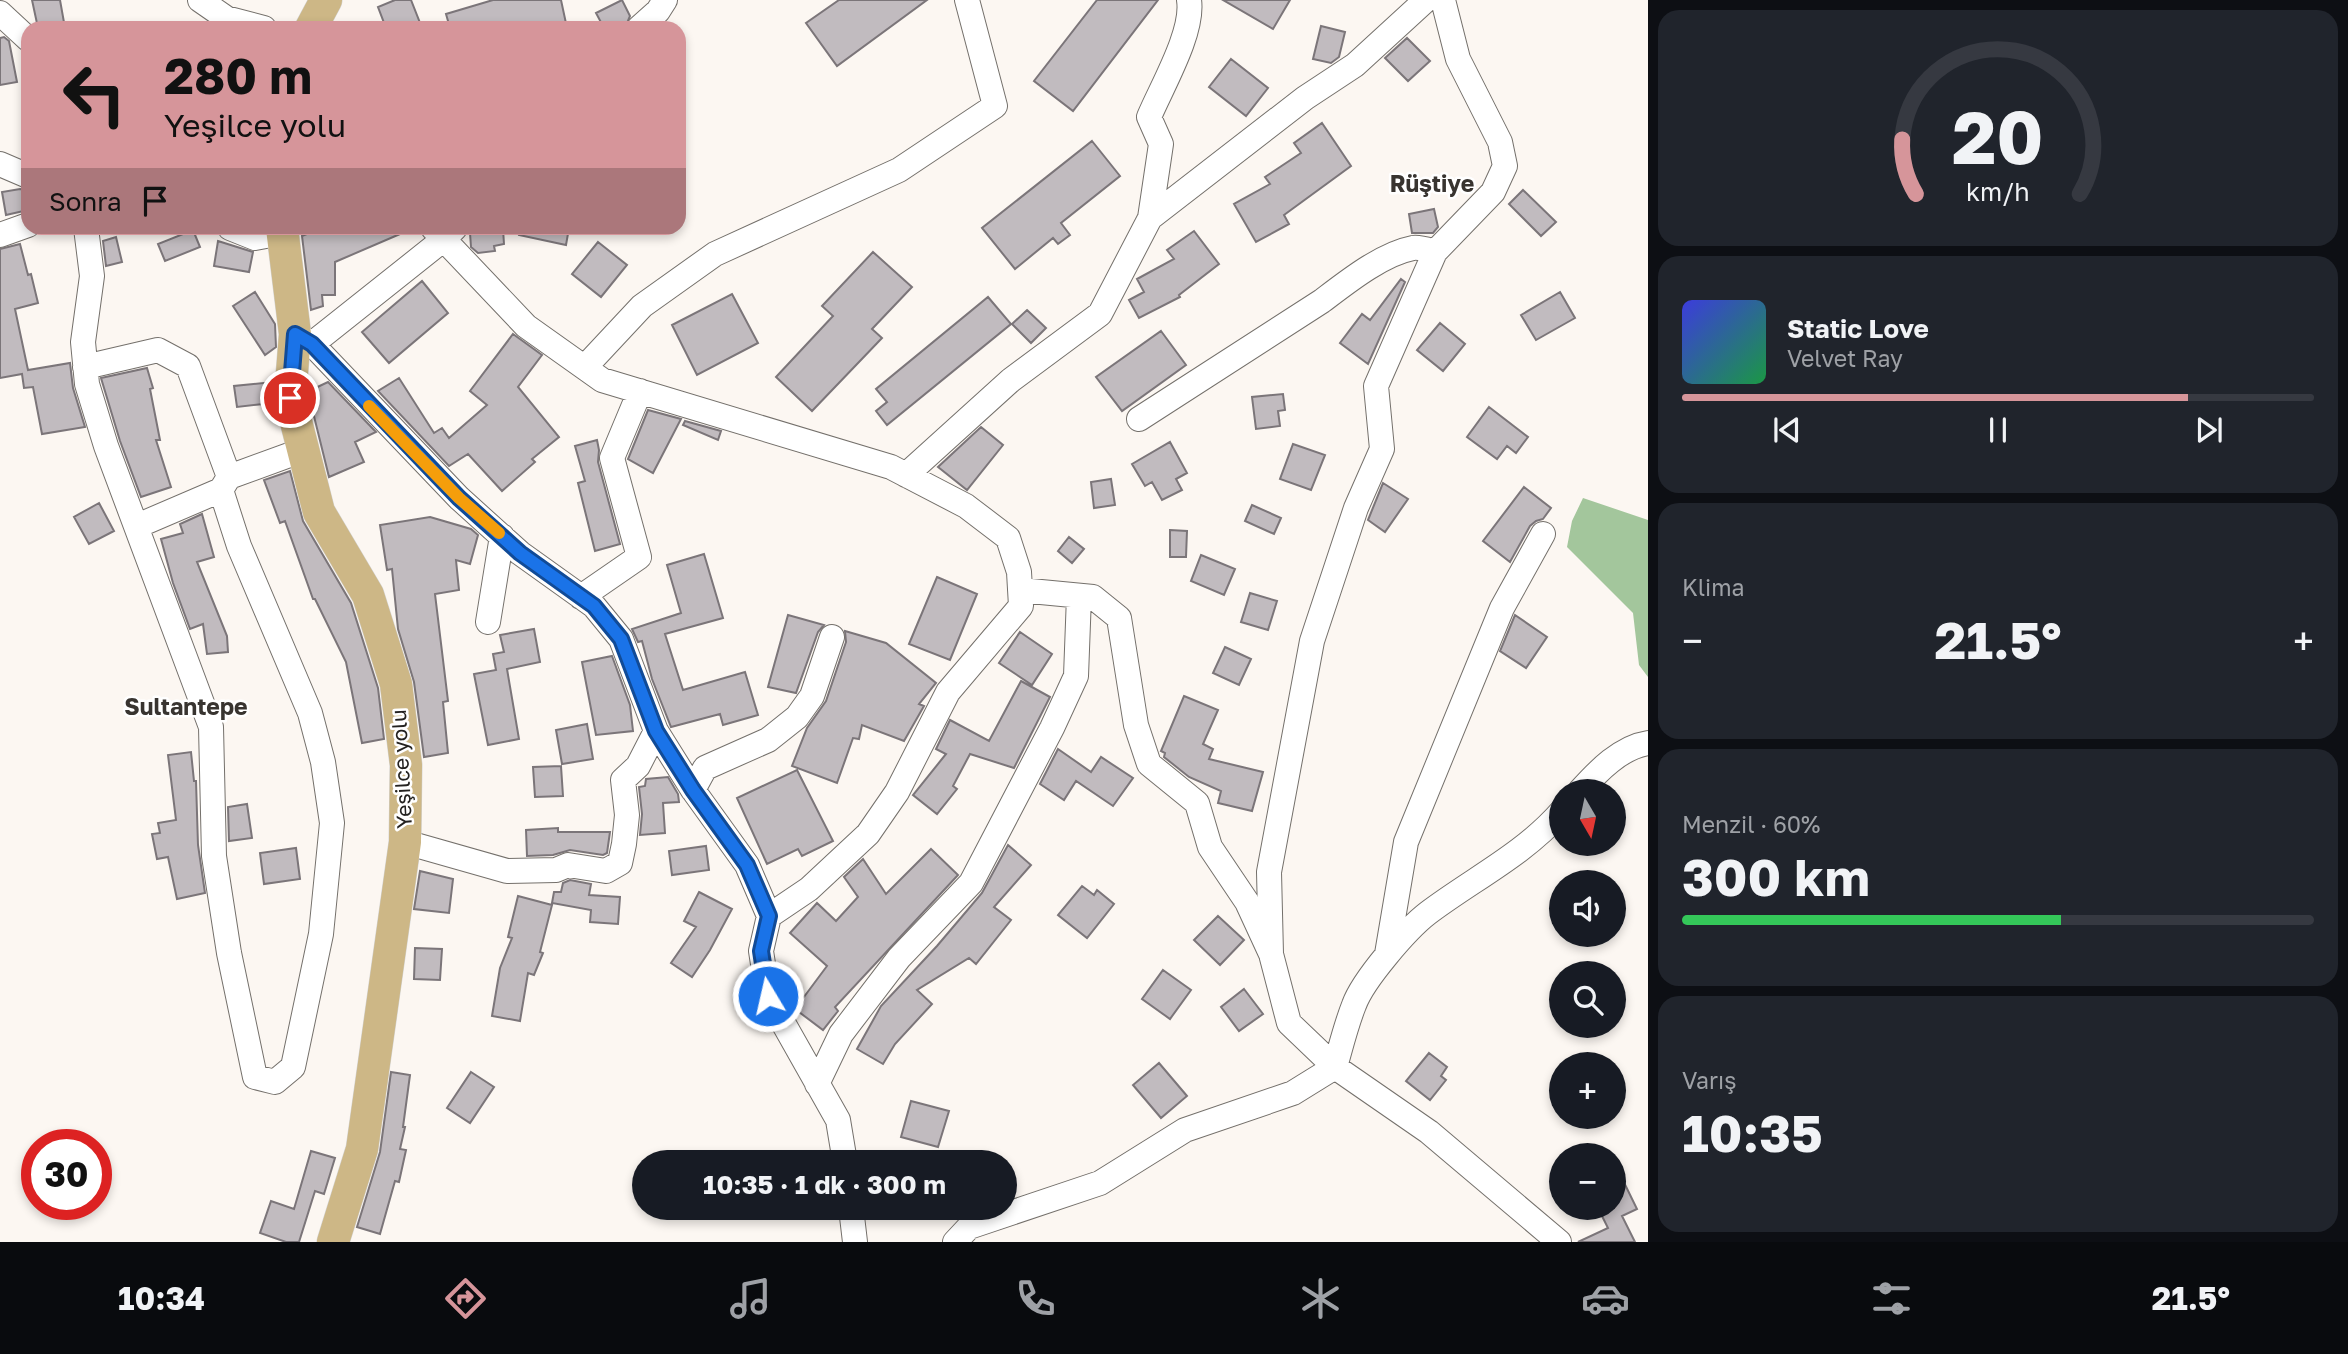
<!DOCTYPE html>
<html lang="tr">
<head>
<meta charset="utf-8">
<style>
	body { margin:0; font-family:"Golos Text",sans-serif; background:#20242c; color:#f1f3f6; height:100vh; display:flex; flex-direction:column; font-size:26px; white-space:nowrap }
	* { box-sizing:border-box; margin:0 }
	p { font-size:23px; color:#9ea1a6 }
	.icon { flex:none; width:38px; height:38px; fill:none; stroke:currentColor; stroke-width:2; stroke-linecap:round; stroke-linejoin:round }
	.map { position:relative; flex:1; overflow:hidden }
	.side { display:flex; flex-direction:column; gap:10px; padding:10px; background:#0d0f14; width:700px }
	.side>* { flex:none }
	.banner { position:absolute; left:21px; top:21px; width:665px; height:214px; border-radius:21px; box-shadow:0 4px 10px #0003; background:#d6959a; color:#111; overflow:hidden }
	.needle { width:46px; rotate:171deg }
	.fabs { position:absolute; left:1549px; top:779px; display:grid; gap:14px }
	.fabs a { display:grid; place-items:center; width:77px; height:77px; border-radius:50%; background:#171b24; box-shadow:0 4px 10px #0003; font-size:35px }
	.speed { position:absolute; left:21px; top:1129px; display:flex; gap:14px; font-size:35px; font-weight:700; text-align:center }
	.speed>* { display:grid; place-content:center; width:91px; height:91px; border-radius:50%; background:#171b24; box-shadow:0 4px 10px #0003; line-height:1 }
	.speed .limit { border:10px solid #d22; background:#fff; color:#111 }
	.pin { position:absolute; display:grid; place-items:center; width:60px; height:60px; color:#fff; margin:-30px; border:4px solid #fff; border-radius:50%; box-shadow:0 2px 7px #0007 }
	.me { position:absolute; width:77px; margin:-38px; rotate:351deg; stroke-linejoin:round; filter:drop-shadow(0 0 5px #0008) }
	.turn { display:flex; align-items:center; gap:24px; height:147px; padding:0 28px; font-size:32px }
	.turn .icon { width:91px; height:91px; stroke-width:2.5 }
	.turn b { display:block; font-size:49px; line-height:60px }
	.then { display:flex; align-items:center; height:66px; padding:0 28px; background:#0003; gap:14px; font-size:26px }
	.big { font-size:52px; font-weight:700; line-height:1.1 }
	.side .card { flex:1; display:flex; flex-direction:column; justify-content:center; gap:10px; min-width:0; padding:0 24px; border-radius:21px; background:#20242c }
	.side .dial { align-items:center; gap:0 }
	.dial svg { height:182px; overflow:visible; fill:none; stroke:#363941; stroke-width:7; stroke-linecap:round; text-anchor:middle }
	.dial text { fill:#f1f3f6; stroke:none }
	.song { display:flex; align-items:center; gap:21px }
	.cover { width:84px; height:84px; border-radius:10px; background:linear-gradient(135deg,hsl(240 70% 55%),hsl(140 70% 35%)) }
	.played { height:7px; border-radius:4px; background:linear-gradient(90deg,#d6959a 80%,#363941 80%) }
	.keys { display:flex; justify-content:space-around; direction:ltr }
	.heat { display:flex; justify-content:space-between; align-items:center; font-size:38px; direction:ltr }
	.charge { height:10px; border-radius:5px; background:linear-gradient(90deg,#34c759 60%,#363941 0) }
	.trip { position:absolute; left:632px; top:1150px; width:385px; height:70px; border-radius:35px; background:#171b24; box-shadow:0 4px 10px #0003; font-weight:700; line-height:70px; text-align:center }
	.dock { display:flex; height:112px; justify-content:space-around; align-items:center; background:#090b0e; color:#9ea1a6 }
	.dock .icon { width:49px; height:49px }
	.dock .current { color:#d6959a }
	.dock b { font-size:32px; color:#f1f3f6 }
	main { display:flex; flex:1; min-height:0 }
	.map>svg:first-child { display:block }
	.forest { fill:#a3c69c }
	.building { fill:#c1bbbf; stroke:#7b7579; stroke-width:2 }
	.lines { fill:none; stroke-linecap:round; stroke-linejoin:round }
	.minor-casing { stroke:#74706b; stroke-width:26 }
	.major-casing { stroke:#d3d3d2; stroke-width:33 }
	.minor { stroke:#fff; stroke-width:24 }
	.major { stroke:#cdb786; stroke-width:32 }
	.route-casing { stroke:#114b97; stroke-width:18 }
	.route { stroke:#1a73e8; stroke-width:12 }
	.slow { stroke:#f59e0b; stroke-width:12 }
	.labels { text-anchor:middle; stroke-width:5; stroke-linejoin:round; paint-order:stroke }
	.street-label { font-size:21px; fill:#242220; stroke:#fff }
	.neighbourhood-label { font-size:23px; font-weight:bold; fill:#383430; stroke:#fff }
</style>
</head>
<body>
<main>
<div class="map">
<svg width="1648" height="1242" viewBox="0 0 1648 1242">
	<rect width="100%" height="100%" fill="#fcf7f2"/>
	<path class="forest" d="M 1583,498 L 1648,520 L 1648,677 L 1639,665 L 1633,613 L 1567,547 L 1572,521 Z"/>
	<path class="building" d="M 32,0 L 60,0 L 65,28 L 38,28 Z
		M 395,0 L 411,0 L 422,28 L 386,28 L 378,7 Z
		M 493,0 L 561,0 L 567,28 L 450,28 L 446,14 Z
		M 622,0 L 630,16 L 625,28 L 604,28 L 596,13 Z
		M 839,0 L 927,0 L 837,66 L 806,23 Z
		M 1097,0 L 1158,0 L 1073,111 L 1034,81 Z
		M 1223,0 L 1290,0 L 1273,29 Z
		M 1321,26 L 1345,32 L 1339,57 L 1331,63 L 1313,59 Z
		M 4,37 L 9,41 L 17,82 L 0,85 L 0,38 Z
		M 1407,38 L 1430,61 L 1408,81 L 1385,58 Z
		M 1231,59 L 1268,88 L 1246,116 L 1209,87 Z
		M 1322,123 L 1351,166 L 1284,215 L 1289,224 L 1256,242 L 1234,204 L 1270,184 L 1265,177 L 1301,153 L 1294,143 Z
		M 1092,141 L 1120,176 L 1061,223 L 1070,235 L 1058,244 L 1053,238 L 1015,269 L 982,228 Z
		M 20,189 L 26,190 L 28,210 L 6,215 L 2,192 Z
		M 1523,190 L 1556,222 L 1541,236 L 1509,204 Z
		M 1434,209 L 1438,227 L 1433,233 L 1412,233 L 1409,214 Z
		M 321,228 L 414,228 L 335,262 L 335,295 L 322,295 L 323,306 L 311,310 L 302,236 Z
		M 520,228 L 569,228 L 566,245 L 519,235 Z
		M 503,229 L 504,244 L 494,246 L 495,251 L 478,253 L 471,247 L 470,233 Z
		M 193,230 L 200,247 L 165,261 L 158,244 Z
		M 1194,231 L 1219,264 L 1179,295 L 1180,297 L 1139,318 L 1129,300 L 1144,292 L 1137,279 L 1174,259 L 1167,250 Z
		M 116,237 L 122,262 L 106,266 L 103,241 Z
		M 218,241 L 253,252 L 249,272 L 214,266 Z
		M 598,242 L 627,265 L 601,297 L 572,274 Z
		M 20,244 L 28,275 L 31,274 L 38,303 L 15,309 L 28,370 L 70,363 L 73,388 L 85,427 L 42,434 L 33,387 L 24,388 L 22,374 L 0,378 L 0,249 Z
		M 873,252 L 912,287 L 872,329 L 882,338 L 812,411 L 776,377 L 833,316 L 822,306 Z
		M 1401,279 L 1405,282 L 1368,364 L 1340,343 L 1362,314 L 1370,320 Z
		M 422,281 L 448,313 L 389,363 L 362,332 Z
		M 255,292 L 275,324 L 276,347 L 265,355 L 233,306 Z
		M 1560,292 L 1575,318 L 1536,340 L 1521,315 Z
		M 732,294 L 758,343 L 697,375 L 672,325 Z
		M 988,297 L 1011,324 L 887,425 L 876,411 L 887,402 L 876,389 Z
		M 1027,310 L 1046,328 L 1031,343 L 1012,324 Z
		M 1440,323 L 1465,344 L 1443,371 L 1417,350 Z
		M 1161,331 L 1186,365 L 1122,411 L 1096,377 Z
		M 513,334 L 542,355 L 518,387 L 559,437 L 532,459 L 535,462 L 502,491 L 468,454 L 449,466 L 378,391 L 399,378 L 434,433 L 442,428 L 449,438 L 487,405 L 470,391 Z
		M 147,368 L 153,388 L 150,389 L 160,440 L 156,440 L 171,487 L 141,497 L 120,441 L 101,378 Z
		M 273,382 L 272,403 L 237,407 L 234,386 Z
		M 328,382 L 376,432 L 355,442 L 364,462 L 329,477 L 309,396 L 309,391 Z
		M 1283,394 L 1285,410 L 1278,411 L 1280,426 L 1256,429 L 1252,397 Z
		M 1489,407 L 1528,437 L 1516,453 L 1507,446 L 1497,459 L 1467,437 Z
		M 648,410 L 681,419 L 653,473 L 628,459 Z
		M 685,421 L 721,431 L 718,440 L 683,425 Z
		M 981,427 L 1003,445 L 967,490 L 938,467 Z
		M 597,440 L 599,450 L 598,462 L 620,544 L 595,551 L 578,483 L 585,481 L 575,446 Z
		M 1170,442 L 1187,473 L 1176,479 L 1182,490 L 1162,500 L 1152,482 L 1145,486 L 1132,464 Z
		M 1293,444 L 1325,455 L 1311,490 L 1280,479 Z
		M 290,471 L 303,521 L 351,603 L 378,688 L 384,739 L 362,743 L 346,662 L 315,599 L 313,599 L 285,521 L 280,523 L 264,480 Z
		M 1111,479 L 1115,505 L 1094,508 L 1091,482 Z
		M 1383,483 L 1408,499 L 1385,532 L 1368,520 Z
		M 1524,487 L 1551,508 L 1543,519 L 1536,521 L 1530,526 L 1510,562 L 1483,541 Z
		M 99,503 L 114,531 L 89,544 L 74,517 Z
		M 1252,505 L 1281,518 L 1274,534 L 1245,521 Z
		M 202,514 L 214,557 L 197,562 L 227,636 L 228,652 L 207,654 L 203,624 L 190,629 L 173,583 L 161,539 L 183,533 L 180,524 Z
		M 430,517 L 471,529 L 478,535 L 470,564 L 456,560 L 459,590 L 435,594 L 448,701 L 443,702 L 448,753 L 424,757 L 414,682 L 398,629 L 392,569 L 387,570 L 380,525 Z
		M 1170,530 L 1187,531 L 1186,557 L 1170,557 Z
		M 1069,537 L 1084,549 L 1072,563 L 1058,551 Z
		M 704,554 L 723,618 L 665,634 L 683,690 L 745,672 L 758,715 L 723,725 L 720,714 L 671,727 L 652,679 L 642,641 L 638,642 L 632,629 L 681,613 L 667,565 Z
		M 1201,555 L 1235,569 L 1224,595 L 1191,581 Z
		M 937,577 L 977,594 L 950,660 L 909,644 Z
		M 1250,593 L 1277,601 L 1268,630 L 1241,622 Z
		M 788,615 L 824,625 L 818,632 L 796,693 L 768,687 Z
		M 1515,615 L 1547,637 L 1526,668 L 1500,651 Z
		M 534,629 L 540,662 L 507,669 L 519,739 L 488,745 L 474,674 L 496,670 L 493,654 L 504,652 L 500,635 Z
		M 845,631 L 886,643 L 936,683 L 919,704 L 924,706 L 904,741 L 862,725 L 859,739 L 853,738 L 837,783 L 792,766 L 807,728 L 826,701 L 846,642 Z
		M 1020,632 L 1052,654 L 1032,685 L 999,663 Z
		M 1225,647 L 1251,659 L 1239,685 L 1213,673 Z
		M 612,656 L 630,705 L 633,731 L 596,735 L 582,662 Z
		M 1021,681 L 1050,697 L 1014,768 L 970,754 L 953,786 L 957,789 L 937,814 L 913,795 L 946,754 L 936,749 L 950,720 L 989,741 Z
		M 1184,696 L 1218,710 L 1203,744 L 1213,749 L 1209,759 L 1263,772 L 1252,811 L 1218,803 L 1221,791 L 1189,777 L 1164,757 L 1165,753 L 1161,751 Z
		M 587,724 L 593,759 L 562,764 L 556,730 Z
		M 1058,749 L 1091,772 L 1101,757 L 1133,778 L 1113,806 L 1076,781 L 1064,800 L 1040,784 Z
		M 191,752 L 194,781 L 196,781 L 198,845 L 205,893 L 177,899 L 168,857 L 157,859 L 152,834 L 160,833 L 158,823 L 176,820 L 168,755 Z
		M 561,766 L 563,796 L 535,797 L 533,767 Z
		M 797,770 L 833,841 L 802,856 L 798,849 L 767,864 L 737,798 Z
		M 668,777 L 678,794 L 679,802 L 663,803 L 665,833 L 640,835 L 642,814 L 639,787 L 645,786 L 646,779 Z
		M 247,804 L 252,838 L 229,841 L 228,807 Z
		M 558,828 L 558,832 L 610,832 L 607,853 L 603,855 L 570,850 L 553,855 L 527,856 L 526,830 Z
		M 1008,845 L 1031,865 L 994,907 L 1011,920 L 976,964 L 969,958 L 917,990 L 932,1004 L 895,1044 L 883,1064 L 857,1049 L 881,1006 L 937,946 L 982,893 Z
		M 706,846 L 709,870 L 672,875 L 669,851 Z
		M 296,848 L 300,879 L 264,884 L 260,853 Z
		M 931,849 L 958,875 L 835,1007 L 838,1011 L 823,1030 L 795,1009 L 827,966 L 790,933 L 817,903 L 836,921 L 858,897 L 844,877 L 863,859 L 886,894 Z
		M 420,871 L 453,879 L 449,913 L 414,909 Z
		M 570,880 L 591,884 L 589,895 L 620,897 L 618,924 L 590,922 L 591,910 L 552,903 L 554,892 L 561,892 L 563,883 Z
		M 1082,886 L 1094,895 L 1097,890 L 1114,904 L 1087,938 L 1058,915 Z
		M 699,892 L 732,909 L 710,950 L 692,977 L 671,963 L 696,927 L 684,921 Z
		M 518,896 L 552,905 L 540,952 L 543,953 L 534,975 L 528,973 L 520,1021 L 492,1016 L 500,968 L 512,938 L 508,937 Z
		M 1218,916 L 1244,940 L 1220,965 L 1194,940 Z
		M 415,948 L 442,949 L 440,980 L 414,979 Z
		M 1163,970 L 1191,990 L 1170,1019 L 1142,999 Z
		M 1244,989 L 1263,1014 L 1239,1031 L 1221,1007 Z
		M 1429,1053 L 1447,1067 L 1441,1076 L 1446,1080 L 1430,1100 L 1406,1081 Z
		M 1159,1063 L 1187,1096 L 1161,1118 L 1133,1085 Z
		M 391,1072 L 410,1075 L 403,1127 L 405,1127 L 400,1149 L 406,1150 L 399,1182 L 395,1181 L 380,1234 L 357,1227 L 380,1152 Z
		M 471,1072 L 494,1087 L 470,1123 L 447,1108 Z
		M 911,1101 L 949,1111 L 938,1147 L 901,1137 Z
		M 311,1151 L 335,1158 L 324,1194 L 315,1191 L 299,1242 L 286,1242 L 260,1233 L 271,1201 L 294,1209 Z
		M 1614,1162 L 1637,1209 L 1622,1216 L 1635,1242 L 1578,1242 L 1608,1228 L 1598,1208 L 1614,1208 Z"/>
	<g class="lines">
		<g class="minor-casing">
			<path id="minor" d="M 200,0 L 226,18 L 264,28
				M 0,13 L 28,39
				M 639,28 L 658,11 L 665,0
				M 0,164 L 28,176
				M 1150,218 L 1305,98 L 1355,65 L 1426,0
				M 86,228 L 92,276 L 83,342 L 87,384 L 106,446 L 211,727 L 214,856 L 229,953 L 255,1077 L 275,1082 L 293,1067 L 321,934 L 332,823 L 323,762 L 310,713 L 239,546 L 221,490
				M 230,228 L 255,238 L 282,233
				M 433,228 L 526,326 L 602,380 L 891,467 L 966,506 L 1008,538 L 1019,572 L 1021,606 L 948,692 L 897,792 L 868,834 L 809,889 L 769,916
				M 0,235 L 28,225
				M 295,334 L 312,344 L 459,498 L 520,553 L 594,606 L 621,639 L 656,731 L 693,790 L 747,865 L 769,916 L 761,951 L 768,996 L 838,1120 L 845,1162
				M 312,344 L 444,239 L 455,228
				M 85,367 L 158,350 L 188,366 L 229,477
				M 585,367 L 642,306 L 715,254 L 899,170 L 995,106 L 967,0
				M 1139,419 L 1322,301 C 1347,282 1382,254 1413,248 C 1420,247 1428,250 1435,252
				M 906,475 L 1011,380 L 1100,314 L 1150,218 L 1161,144 L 1149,117 C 1162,86 1194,32 1189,0
				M 137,526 L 221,490 L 229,477 L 303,450
				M 1020,590 L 1093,597 L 1119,618 L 1136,725 L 1149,764 L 1197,803 L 1210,847 L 1247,902 L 1271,954 L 1289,1023 L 1335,1067 L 1429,1132 L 1559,1242
				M 581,597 L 639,557 L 612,458 L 640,391
				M 488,622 L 502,536
				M 693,790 L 705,768 L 768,740 L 797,717 L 812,696 L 832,637
				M 1580,791 C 1598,771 1621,747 1648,743
				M 405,842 L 507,871 L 556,870 L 568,865 L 606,871 L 620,863 L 624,844 L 627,815 L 623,780 L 638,766 L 656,731
				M 1271,954 L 1269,872 L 1312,641 L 1356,508 L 1382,449 L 1376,386 L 1435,252 L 1493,192 L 1505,166 L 1500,142 L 1458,59 L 1443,0
				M 1387,954 L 1406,842 L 1502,608 L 1543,534
				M 817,1084 L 841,1034 L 899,958 L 971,883 L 1052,728 L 1076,676 L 1079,596
				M 851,1208 L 855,1242
				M 955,1242 L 969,1227 L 1100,1183 L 1185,1130 L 1293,1093 L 1335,1067 C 1341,1046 1346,1025 1354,1005 C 1363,980 1407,929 1428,913 C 1473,879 1523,855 1561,812"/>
		</g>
		<g class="major-casing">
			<path id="major" d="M 311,28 L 326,0
				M 282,228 L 295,334 L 290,398 L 319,512 L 368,595 L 396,684 L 406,765 L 405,842 L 362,1149 L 333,1242"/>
		</g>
		<use href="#minor" class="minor"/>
		<use href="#major" class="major"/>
	</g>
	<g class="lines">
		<g class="route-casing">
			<path id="route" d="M 290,398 L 295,334 L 312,344 L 459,498 L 520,553 L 594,606 L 621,639 L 656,731 L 693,790 L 747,865 L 769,916 L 761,951 L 768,996"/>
		</g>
		<use href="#route" class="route"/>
		<path class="slow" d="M 369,406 L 459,498 L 499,533"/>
	</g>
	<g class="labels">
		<g class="street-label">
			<text transform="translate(402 769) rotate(-93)" y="7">Yeşilce yolu</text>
		</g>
		<g class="neighbourhood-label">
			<text x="1432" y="192">Rüştiye</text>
			<text x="186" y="715">Sultantepe</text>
		</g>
	</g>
</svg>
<div class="fabs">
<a><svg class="needle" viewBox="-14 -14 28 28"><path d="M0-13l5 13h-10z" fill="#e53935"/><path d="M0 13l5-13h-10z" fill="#9ea1a6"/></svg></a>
<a><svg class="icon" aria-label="sound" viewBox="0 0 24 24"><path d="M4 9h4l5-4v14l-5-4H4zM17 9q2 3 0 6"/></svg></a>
<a><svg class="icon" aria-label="search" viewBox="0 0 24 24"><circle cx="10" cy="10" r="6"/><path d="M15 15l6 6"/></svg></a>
<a>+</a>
<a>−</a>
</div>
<div class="speed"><div class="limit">30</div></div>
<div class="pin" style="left:290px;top:398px;background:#d93025"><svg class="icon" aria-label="arrive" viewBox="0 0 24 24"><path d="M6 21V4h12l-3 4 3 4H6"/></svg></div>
<svg class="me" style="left:768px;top:996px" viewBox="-20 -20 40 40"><circle r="17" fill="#1a73e8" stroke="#fff" stroke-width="3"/><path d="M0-11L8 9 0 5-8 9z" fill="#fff"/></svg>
<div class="trip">10:35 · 1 dk · 300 m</div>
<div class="banner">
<div class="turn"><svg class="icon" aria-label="left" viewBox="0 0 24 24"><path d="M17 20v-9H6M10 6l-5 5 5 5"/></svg><div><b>280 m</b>Yeşilce yolu</div></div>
<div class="then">Sonra<svg class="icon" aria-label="arrive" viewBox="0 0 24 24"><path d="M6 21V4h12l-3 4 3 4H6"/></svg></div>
</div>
</div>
<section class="side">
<div class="card dial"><svg viewBox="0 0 100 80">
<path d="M14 69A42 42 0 1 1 86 69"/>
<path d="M14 69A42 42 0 0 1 8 45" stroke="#d6959a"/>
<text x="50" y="56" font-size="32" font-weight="700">20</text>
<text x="50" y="72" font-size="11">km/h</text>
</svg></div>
<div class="card">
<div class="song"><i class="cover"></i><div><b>Static Love</b><p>Velvet Ray</p></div></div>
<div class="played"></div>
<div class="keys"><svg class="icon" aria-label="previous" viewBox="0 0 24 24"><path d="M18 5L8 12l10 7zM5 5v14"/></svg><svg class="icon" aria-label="pause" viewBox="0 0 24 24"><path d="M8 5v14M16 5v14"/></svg><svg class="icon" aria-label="next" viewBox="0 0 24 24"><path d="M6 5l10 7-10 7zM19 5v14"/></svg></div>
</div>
<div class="card"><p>Klima</p>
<div class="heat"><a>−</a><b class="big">21.5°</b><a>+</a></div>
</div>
<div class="card"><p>Menzil · 60%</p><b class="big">300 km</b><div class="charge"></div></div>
<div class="card"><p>Varış</p><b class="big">10:35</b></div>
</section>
</main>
<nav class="dock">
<b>10:34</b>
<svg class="icon current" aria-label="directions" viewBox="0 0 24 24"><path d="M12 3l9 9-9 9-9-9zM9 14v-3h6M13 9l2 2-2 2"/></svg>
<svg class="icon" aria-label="music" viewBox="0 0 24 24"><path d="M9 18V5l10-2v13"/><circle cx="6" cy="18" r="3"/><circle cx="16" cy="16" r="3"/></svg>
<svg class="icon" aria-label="phone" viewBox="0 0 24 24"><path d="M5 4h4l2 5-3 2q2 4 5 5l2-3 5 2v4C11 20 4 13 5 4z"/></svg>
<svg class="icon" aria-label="climate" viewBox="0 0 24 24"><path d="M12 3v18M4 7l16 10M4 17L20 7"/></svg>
<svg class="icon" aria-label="car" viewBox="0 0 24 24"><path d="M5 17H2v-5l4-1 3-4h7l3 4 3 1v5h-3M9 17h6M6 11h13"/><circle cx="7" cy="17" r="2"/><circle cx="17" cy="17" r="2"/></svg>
<svg class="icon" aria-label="filters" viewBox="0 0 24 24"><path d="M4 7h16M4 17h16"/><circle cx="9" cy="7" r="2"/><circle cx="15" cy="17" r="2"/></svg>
<b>21.5°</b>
</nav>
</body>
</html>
